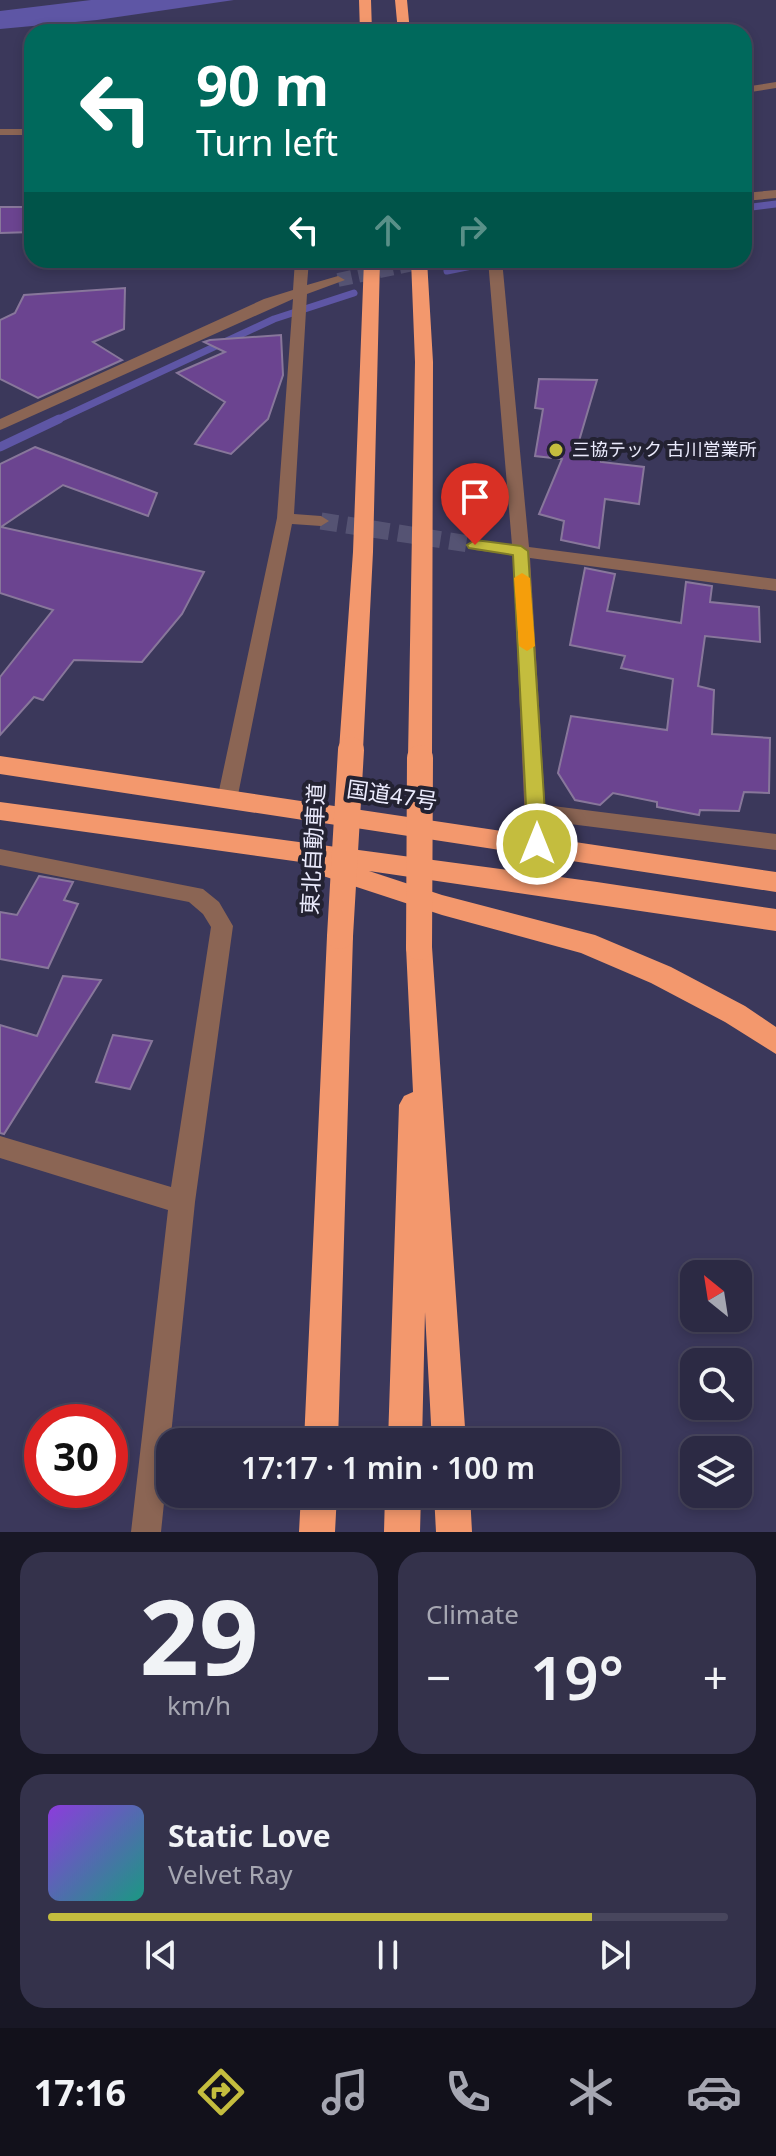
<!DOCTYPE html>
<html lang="en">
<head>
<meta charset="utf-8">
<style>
	body { margin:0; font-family:"Noto Sans","Noto Sans JP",sans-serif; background:#34324b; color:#f1f3f6; height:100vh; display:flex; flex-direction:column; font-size:30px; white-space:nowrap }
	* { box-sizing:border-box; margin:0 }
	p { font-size:26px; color:#a6a7b2 }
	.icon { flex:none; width:44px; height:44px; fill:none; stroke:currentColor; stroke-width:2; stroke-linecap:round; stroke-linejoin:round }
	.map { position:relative; height:1532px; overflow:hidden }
	.sheet { display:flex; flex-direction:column; gap:20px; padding:20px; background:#181725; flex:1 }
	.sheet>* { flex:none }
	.guide { position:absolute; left:24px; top:24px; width:728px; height:244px; border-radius:24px; box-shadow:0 4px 12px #0003,0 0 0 2px #48465d; background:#00695c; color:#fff; overflow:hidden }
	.needle { width:52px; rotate:330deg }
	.fabs { position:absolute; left:680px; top:1260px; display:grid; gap:16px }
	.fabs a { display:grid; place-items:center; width:72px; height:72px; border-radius:16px; background:#2c2a44; box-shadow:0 4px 12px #0003,0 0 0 2px #48465d; font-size:40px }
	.speed { position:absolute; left:24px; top:1404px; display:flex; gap:16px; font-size:40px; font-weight:700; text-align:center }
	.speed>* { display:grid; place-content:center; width:104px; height:104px; border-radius:50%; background:#2c2a44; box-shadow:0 4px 12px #0003,0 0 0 2px #48465d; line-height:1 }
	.speed .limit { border:12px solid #d22; background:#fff; color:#111 }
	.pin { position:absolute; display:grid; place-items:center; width:68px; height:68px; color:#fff; margin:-82px -34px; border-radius:50% 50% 50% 0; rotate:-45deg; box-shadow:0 0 8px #0007 }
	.pin .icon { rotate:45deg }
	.me { position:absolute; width:88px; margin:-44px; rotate:0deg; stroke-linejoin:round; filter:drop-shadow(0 0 6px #0008) }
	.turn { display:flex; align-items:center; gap:28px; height:168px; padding:0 40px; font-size:36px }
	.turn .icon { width:104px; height:104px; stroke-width:2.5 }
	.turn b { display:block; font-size:56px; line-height:68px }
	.lanes { display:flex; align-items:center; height:76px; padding:0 40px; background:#0003; justify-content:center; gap:40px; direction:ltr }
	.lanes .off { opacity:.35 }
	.big { font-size:60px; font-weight:600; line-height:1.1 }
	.sheet .widget { flex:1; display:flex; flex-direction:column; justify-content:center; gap:12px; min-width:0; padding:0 28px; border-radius:24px; background:#34324b }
	.sheet .dial { align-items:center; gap:0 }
	.dial b { font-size:104px; line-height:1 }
	.song { display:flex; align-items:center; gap:24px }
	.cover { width:96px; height:96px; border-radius:12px; background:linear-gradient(135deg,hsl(270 70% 55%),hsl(170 70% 35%)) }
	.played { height:8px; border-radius:4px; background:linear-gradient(90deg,#c4bd3e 80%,#48465d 80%) }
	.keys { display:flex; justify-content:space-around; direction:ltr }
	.heat { display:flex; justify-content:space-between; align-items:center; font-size:44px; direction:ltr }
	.sheet .tiles { flex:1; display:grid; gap:20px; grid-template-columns:1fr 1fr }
	.widget:last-child { grid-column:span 2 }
	.trip { position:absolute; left:156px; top:1428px; width:464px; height:80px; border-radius:24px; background:#2c2a44; box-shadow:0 4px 12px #0003,0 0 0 2px #48465d; font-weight:600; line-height:80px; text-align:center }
	.menu { display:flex; height:128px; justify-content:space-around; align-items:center; background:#12111b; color:#a6a7b2 }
	.menu .icon { width:56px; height:56px }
	.menu .selected { color:#c4bd3e }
	.menu b { font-size:36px; color:#f1f3f6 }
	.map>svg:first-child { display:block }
	.water { fill:#5e56a5 }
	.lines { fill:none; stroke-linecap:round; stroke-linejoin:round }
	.stream-far1 { stroke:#5e56a5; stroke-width:7 }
	.stream { stroke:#5e56a5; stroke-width:9 }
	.building { fill:#6b4490; stroke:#88779b; stroke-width:2 }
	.street-tunnel-far1 { stroke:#555373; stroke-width:14; stroke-dasharray:14 7; stroke-linecap:butt }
	.street-tunnel { stroke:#555373; stroke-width:17; stroke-dasharray:17 9; stroke-linecap:butt }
	.street { fill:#8b6554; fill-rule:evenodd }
	.highway { fill:#f3986d; fill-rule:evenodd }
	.highway-bridge { stroke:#f3986d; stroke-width:26 }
	.route { fill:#c4bd3e; stroke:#7f7b28; stroke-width:2 }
	.slow { fill:#f59e0b }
	.poi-dot { fill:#c4bd3e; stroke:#232232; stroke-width:3 }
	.labels { text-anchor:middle; stroke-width:8; stroke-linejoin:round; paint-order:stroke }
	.far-poi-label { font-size:18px; fill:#ebebfd; stroke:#232232; text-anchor:start }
	.street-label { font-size:22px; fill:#ebebfd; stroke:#232232 }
</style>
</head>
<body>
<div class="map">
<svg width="776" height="1532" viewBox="0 0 776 1532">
	<rect width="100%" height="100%" fill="#3b385b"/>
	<path class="water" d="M 91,0 L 234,0 L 97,20 L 0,29 L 0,11 Z"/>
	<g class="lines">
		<path class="stream-far1" d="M 744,208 L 776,204
			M 447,271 L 501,260
			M 55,421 L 274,319 L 354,293"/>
		<path class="stream" d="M 0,447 L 59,419"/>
	</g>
	<path class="building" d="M 0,207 L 32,207 L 32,232 L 0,233 Z
		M 125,288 L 124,329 L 93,342 L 122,360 L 38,398 L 0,379 L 0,320 L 15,313 L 24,295 Z
		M 281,335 L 283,375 L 268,419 L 231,454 L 195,444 L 225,402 L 177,373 L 225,352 L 204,342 L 210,340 Z
		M 539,379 L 597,380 L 579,441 L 605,444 L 601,462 L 644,467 L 639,504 L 605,499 L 599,548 L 561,540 L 564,521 L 539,514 L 562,459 L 535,456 L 543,409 L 535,408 Z
		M 35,447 L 157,493 L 148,516 L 63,485 L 1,527 L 204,572 L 182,614 L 142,662 L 74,660 L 43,700 L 34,697 L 0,735 L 0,677 L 53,610 L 0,593 L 0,464 Z
		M 585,568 L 615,574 L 607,611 L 681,623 L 686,582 L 712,586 L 710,602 L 759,607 L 760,642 L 705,636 L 698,686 L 714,690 L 712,734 L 770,738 L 769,793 L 744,792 L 739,811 L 700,810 L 699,815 L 657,807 L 657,802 L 613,793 L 600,805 L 575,800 L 558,773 L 571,716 L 667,730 L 673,679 L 621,668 L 625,656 L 570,645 Z
		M 39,876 L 73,882 L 64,900 L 78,904 L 48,968 L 0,959 L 0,912 L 17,915 Z
		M 63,976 L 101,980 L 4,1134 L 0,1133 L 0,1025 L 37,1036 Z
		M 113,1035 L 152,1041 L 130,1089 L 96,1082 Z"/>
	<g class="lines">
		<path class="street-tunnel-far1" d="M 338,280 L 432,260"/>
		<path class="street-tunnel" d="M 321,521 L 475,545"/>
		<path class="street" d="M 776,82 L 776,88 L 744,93 L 744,87 Z
			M 0,129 L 32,129 L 32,135 L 0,135 Z
			M 776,190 L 776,198 L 744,201 L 744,193 Z
			M 295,260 L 309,260 L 307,285 L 338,276 L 345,280 L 307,294 L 294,514 L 321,516 L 329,521 L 321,526 L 292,524 L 237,800 L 234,805 L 220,805 L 217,800 L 277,518 L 293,299 L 5,428 L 0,430 L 0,419 L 264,299 L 293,290 Z
			M 488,260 L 502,260 L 529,547 L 776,579 L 776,591 L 530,558 L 545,805 L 776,834 L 776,850 L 546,821 L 548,844 L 544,850 L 530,850 L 526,844 L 513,555 L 475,550 L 466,545 L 475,540 L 512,545 Z
			M 0,849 L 203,889 L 219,902 L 233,926 L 195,1202 L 161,1532 L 131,1532 L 168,1210 L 0,1158 L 0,1136 L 171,1187 L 211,927 L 203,914 L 189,902 L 0,865 Z"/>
		<path class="highway" d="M 359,0 L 371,0 L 372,32 L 360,32 Z
			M 395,0 L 407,0 L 410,32 L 398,32 Z
			M 364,260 L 380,260 L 373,552 L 363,750 L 359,756 L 351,759 L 343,756 L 339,750 L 353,552 Z
			M 411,260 L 427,260 L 433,362 L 432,758 L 428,764 L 420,767 L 412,764 L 408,758 L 415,362 Z
			M 0,756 L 776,872 L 776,892 L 0,774 Z
			M 0,802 L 597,882 L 776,909 L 776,931 L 369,871 L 442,895 L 595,935 L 671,967 L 745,1006 L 776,1027 L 776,1054 L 725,1022 L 651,983 L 581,953 L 442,915 L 317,874 L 313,867 L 315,864 L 0,820 Z
			M 340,925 L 349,928 L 353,936 L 338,1442 L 304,1442 L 327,936 L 331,928 Z
			M 419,936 L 428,939 L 432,947 L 466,1442 L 432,1442 L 425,1312 L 422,1442 L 388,1442 L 399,1105 L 404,1096 L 413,1092 L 406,947 L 410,939 Z
			M 301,1494 L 337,1494 L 335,1532 L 299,1532 Z
			M 385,1494 L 421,1494 L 420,1532 L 384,1532 Z
			M 434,1494 L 470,1494 L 472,1532 L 436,1532 Z"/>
		<path class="highway-bridge" d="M 340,936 L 351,750
			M 419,947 L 420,758"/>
	</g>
	<path class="route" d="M 475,540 L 521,546 L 528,551 L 547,844 L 544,849 L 530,849 L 528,844 L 513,555 L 469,548 L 467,545 Z"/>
	<path class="slow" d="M 522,573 L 530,578 L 535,646 L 527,651 L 519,646 L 514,578 Z"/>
	<circle class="poi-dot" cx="556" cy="450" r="8"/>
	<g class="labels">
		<g class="far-poi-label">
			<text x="572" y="456">三協テック 古川営業所</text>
		</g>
		<g class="street-label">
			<text transform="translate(392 795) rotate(8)" y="8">国道47号</text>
			<text transform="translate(313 849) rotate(-87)" y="8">東北自動車道</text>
		</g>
	</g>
</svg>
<div class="fabs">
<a><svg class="needle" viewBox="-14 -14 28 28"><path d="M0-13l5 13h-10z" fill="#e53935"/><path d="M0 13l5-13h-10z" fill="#a6a7b2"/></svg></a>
<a><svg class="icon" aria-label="search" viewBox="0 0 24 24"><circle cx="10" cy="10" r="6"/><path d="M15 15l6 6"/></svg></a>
<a><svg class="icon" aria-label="layers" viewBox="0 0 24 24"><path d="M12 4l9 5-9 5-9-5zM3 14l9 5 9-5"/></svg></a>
</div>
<div class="speed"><div class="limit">30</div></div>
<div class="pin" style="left:475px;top:545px;background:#d93025"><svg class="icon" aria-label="arrive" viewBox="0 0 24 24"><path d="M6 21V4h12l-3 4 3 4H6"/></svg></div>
<svg class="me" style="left:537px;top:844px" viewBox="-20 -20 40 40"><circle r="17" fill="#c4bd3e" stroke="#fff" stroke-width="3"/><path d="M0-11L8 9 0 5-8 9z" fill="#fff"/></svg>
<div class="trip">17:17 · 1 min · 100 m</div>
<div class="guide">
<div class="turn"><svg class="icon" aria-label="left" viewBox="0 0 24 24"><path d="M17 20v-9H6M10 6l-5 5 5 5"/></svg><div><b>90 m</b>Turn left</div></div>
<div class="lanes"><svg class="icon" aria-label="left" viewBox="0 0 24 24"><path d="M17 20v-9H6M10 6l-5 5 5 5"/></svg><svg class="icon off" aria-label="ahead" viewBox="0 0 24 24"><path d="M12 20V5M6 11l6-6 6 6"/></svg><svg class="icon off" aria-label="right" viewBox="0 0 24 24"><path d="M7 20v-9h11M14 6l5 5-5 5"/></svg></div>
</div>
</div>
<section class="sheet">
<div class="tiles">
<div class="widget dial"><b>29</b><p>km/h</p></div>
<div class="widget"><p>Climate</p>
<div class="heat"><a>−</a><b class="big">19°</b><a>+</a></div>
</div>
<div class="widget">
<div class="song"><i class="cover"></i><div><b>Static Love</b><p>Velvet Ray</p></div></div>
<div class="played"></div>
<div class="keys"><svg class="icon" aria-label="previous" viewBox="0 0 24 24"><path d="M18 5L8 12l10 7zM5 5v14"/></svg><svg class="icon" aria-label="pause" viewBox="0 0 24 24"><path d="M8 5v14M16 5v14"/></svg><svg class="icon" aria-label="next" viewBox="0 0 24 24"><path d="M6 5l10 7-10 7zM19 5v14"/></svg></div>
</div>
</div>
</section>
<nav class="menu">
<b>17:16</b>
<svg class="icon selected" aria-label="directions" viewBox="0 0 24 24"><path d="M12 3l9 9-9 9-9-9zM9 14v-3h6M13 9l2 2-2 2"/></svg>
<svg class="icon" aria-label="music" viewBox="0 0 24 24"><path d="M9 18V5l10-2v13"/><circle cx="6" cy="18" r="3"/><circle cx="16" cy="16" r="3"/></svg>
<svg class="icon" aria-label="phone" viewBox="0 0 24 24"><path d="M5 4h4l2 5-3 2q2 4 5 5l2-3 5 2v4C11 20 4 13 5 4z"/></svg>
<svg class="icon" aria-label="climate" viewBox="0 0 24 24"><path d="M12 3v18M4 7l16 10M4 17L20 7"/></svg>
<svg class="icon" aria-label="car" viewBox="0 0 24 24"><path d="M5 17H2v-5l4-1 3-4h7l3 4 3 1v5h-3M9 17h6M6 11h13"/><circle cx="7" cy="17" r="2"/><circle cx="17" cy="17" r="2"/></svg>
</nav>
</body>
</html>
